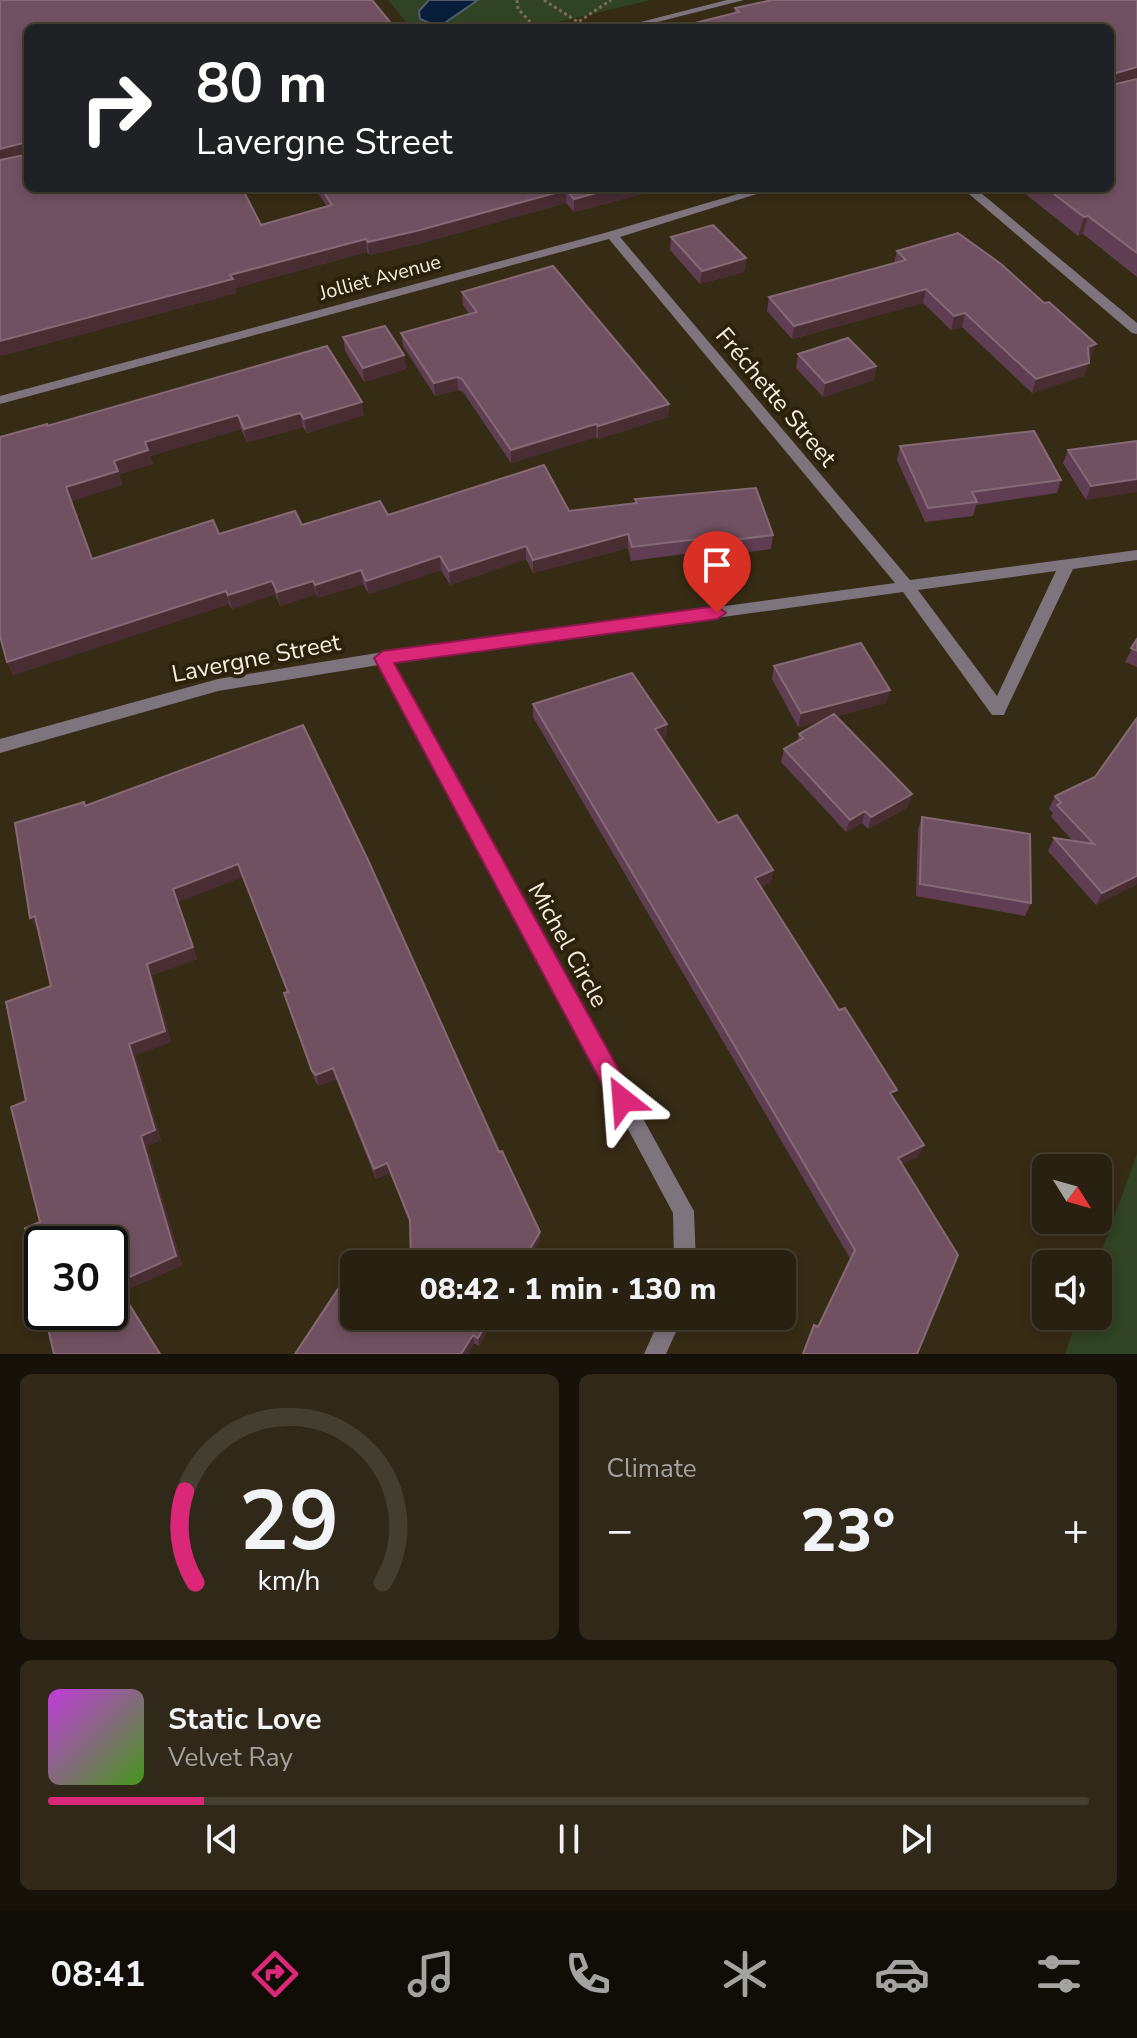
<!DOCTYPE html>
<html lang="en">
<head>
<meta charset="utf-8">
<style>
	body { margin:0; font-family:"Nunito Sans",sans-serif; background:#302819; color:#f1f3f6; height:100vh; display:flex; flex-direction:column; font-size:30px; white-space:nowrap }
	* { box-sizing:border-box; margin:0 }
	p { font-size:26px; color:#a5a39f }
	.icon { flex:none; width:44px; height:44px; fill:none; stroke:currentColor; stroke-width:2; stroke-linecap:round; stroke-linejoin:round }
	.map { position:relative; height:1354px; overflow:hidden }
	.sheet { display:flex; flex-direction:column; gap:20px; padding:20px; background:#161209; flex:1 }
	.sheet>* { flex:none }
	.banner { position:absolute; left:24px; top:24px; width:1090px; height:168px; border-radius:12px; box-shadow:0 4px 12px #0003,0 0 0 2px #443e30; background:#202124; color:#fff; overflow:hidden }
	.needle { width:52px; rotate:127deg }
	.buttons { position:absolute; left:1032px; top:1154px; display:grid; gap:16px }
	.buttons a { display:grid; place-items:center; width:80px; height:80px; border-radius:12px; background:#282010; box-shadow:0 4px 12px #0003,0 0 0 2px #443e30; font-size:40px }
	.speed { position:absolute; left:24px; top:1226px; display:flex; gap:16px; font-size:40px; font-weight:700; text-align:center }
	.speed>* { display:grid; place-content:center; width:104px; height:104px; border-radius:50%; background:#282010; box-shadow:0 4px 12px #0003,0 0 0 2px #443e30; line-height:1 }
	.speed .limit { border:4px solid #111; border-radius:12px; background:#fff; color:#111 }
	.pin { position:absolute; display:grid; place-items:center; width:68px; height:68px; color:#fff; margin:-82px -34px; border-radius:50% 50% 50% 0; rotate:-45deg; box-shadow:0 0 8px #0007 }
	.pin .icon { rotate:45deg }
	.me { position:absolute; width:88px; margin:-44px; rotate:332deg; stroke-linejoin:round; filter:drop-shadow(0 0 6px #0008) }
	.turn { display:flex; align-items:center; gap:28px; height:168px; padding:0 40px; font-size:36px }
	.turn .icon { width:104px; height:104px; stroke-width:2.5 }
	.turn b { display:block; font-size:56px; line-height:68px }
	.big { font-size:60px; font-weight:800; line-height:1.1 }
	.sheet .widget { flex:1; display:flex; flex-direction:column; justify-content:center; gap:12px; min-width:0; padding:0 28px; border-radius:12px; background:#302819 }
	.sheet .dial { align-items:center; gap:0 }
	.dial svg { height:208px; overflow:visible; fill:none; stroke:#443e30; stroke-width:7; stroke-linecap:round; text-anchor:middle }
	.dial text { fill:#f1f3f6; stroke:none }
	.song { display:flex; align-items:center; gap:24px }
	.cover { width:96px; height:96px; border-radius:12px; background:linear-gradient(135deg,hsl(290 70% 55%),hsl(100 70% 35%)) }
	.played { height:8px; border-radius:4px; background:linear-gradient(90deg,#db2777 15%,#443e30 15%) }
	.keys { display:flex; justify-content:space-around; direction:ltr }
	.heat { display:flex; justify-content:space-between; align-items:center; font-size:44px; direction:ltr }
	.sheet .tiles { flex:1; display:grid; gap:20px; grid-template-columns:1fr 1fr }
	.widget:last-child { grid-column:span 2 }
	.trip { position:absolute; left:340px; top:1250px; width:456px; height:80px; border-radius:12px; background:#282010; box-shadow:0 4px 12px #0003,0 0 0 2px #443e30; font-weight:800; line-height:80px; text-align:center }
	.menu { display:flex; height:128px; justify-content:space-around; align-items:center; background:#100d06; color:#a5a39f }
	.menu .icon { width:56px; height:56px }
	.menu .current { color:#db2777 }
	.menu b { font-size:36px; color:#f1f3f6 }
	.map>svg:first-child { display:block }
	.green { fill:#304324 }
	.water { fill:#081d39; stroke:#505c6c; stroke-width:2 }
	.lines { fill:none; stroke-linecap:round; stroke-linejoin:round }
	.path { stroke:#786f5b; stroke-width:3; stroke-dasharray:3 3; stroke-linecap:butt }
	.street { fill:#7d747e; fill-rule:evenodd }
	.wall { fill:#5f3d52 }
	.shaded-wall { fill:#482e33 }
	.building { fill:#705161; stroke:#856a76; stroke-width:2 }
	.route { fill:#db2777; stroke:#8e194d; stroke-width:2 }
	.labels { text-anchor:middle; stroke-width:8; stroke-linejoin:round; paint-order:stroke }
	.far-street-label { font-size:20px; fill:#f7f0e2; stroke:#2c220b }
	.street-label { font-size:24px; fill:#f7f0e2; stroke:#2c220b }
</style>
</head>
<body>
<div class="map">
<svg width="1137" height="1354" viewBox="0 0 1137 1354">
	<rect width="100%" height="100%" fill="#362b15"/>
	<path class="green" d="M 388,0 L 651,0 L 532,28 L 411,28 Z
		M 1137,1154 L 1137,1354 L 1065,1354 L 1078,1316 L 1098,1316 L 1097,1264 Z"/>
	<path class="water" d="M 429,0 L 478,0 L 443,24 L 434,25 L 420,19 L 419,11 Z"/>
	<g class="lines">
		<path class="path" d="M 517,0 L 518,9 L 536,28
			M 544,0 L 578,22 L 611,0"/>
		<path class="street" d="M 727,0 L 744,0 L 634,28 L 617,28 Z
			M 758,188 L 776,188 L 620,237 L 910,580 L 1137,550 L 1137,560 L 1073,569 L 1006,710 L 1004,715 L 992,715 L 903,592 L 393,663 L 690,1204 L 694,1211 L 696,1264 L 674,1264 L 673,1213 L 379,665 L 218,691 L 0,753 L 0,739 L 218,679 L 383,652 L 895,583 L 609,239 L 0,404 L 0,396 L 608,232 ZM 1056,571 L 997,696 L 918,590 Z
			M 962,188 L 975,188 L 1137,323 L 1137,334 L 1132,333 Z
			M 661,1316 L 683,1316 L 666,1354 L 644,1354 Z"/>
	</g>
	<path class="wall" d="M 0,0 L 28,28 L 261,225 L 327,207 L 315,188 L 649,188 L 649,192 L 574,212 L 566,203 L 422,243 L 369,255 L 367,252 L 235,288 L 236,293 L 0,356 Z
		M 1137,0 L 1137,277 L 1083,234 L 1078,236 L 1018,188 L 1110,188 L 1110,28 L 734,14 L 735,8 Z
		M 671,237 L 746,258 L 744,272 L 700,284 L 670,250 Z
		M 897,251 L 1091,358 L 1089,359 L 1084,376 L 1032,393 L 962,327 L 951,330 L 923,303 L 792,339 L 767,311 L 769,297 L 894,263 Z
		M 462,292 L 669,404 L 668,417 L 598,439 L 596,437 L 511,463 L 463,392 L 458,390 L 435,396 L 403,346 L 401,333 L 469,314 L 463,305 Z
		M 343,337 L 404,355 L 406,369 L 364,382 L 345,351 Z
		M 327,346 L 364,415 L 307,433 L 303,427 L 247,442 L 241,429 L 150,456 L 153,464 L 119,474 L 122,485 L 71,501 L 92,559 L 219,534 L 388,515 L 569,511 L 635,504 L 635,499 L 773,535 L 771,549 L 732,554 L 730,548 L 631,561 L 628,548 L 533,573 L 526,559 L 450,585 L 441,570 L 369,594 L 363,584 L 318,598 L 316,594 L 280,606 L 275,594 L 232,609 L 229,604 L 13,675 L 7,662 L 47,426 Z
		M 798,354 L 876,366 L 874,380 L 823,397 L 796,368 Z
		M 1137,441 L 1086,500 L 1063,463 L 1068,450 Z
		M 900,446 L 1061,480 L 1057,493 L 976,505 L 973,516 L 925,522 L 897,460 Z
		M 1137,639 L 1137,667 L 1125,662 Z
		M 774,666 L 886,703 L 836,716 L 908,807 L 868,829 L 862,823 L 846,832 L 781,762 L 784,749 L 797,741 L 799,734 L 824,720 L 798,727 L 772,679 Z
		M 533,704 L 667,724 L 666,737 L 662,739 L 718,823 L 773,870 L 771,882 L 760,887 L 893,1098 L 919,1156 L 901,1164 L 917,1354 L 802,1354 L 814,1325 L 818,1327 L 851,1260 L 533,717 Z
		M 303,725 L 499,1152 L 540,1232 L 540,1241 L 410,1224 L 390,1173 L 376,1179 L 336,1079 L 319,1086 L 315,1081 L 284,993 L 287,992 L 242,877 L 178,902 L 197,959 L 152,975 L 171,1042 L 135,1055 L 161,1140 L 147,1146 L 182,1265 L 122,1292 L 161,1354 L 54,1354 L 26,1101 L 51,986 L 38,929 L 30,918 L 86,806 Z
		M 1055,796 L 1137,884 L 1096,905 L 1048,851 L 1054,838 L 1073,841 L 1051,817 L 1053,813 L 1049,809 Z
		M 922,817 L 1031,903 L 1025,916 L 916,896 L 918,830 Z
		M 354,1316 L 497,1316 L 479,1346 L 474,1343 L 468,1354 L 295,1354 Z"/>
	<path class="shaded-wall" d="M 1137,67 L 1137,81 L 1110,90 L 1113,74 Z
		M 23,143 L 27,156 L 0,163 L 0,149 Z
		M 614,188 L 649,188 L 649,192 L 574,212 L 574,199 Z
		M 566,190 L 566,203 L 422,243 L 369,255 L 368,242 Z
		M 1088,216 L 1083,234 L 1078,236 L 1084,217 Z
		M 366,239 L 367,252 L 235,288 L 236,293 L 0,356 L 0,341 L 230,275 Z
		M 746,258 L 744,272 L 700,284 L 702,271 Z
		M 926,289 L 923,303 L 792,339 L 794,326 Z
		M 965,313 L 962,327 L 951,330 L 954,316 Z
		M 1096,344 L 1091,358 L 1084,361 L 1088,347 Z
		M 404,355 L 406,369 L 364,382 L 363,368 Z
		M 1089,363 L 1084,376 L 1032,393 L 1036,379 Z
		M 876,366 L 874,380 L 823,397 L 825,383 Z
		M 457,377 L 458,390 L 435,396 L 434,383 Z
		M 362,402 L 364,415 L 307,433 L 304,419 Z
		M 669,404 L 668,417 L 598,439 L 598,426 Z
		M 300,413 L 303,427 L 247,442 L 244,429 Z
		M 238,415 L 241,429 L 150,456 L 153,464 L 119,474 L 122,485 L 71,501 L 66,487 L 145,442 Z
		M 596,424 L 596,437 L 511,463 L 511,450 Z
		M 1137,479 L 1137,492 L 1086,500 L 1091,486 Z
		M 628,534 L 628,548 L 533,573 L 533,560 Z
		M 526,546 L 526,559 L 450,585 L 449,571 Z
		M 440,556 L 441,570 L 369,594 L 366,581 Z
		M 361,570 L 363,584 L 318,598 L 315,585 Z
		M 272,581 L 275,594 L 232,609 L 228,595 Z
		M 313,581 L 316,594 L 280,606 L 277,592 Z
		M 226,591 L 229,604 L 13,675 L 7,662 Z
		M 890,690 L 886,703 L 798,727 L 801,713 Z
		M 667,724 L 666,737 L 654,742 L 655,729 Z
		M 912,794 L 908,807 L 868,829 L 871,817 Z
		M 865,811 L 862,823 L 846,832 L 850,820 Z
		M 238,864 L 242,877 L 178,902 L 197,959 L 152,975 L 171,1042 L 135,1055 L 161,1140 L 147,1146 L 182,1265 L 122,1292 L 161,1354 L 160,1354 L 116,1283 L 141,1136 L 129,1044 L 147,964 L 173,889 Z
		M 773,870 L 771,882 L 752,890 L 755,878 Z
		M 1137,876 L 1137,884 L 1096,905 L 1102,893 Z
		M 35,916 L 41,928 L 37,930 L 30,918 Z
		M 333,1068 L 336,1079 L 319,1086 L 316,1075 Z
		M 924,1145 L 919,1156 L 893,1169 L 898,1158 Z
		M 387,1163 L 390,1173 L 376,1179 L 374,1169 Z
		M 540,1232 L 540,1241 L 527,1264 L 521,1264 Z
		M 491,1316 L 497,1316 L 479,1346 L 478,1338 Z
		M 473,1335 L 474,1343 L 468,1354 L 461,1354 Z"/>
	<path class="building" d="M 0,0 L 372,0 L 395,28 L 28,28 L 28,188 L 242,188 L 261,225 L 332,205 L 321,188 L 614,188 L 574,199 L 566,190 L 420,230 L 368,242 L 366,239 L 230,275 L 233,279 L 0,341 L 0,160 L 25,155 L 27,146 L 23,143 L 0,149 Z
		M 772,0 L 1137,0 L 1137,67 L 1113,74 L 1112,81 L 1116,84 L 1137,79 L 1137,253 L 1088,216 L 1084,217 L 1046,188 L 1110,188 L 1110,28 L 675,28 L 739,12 L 735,8 Z
		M 713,225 L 746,258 L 702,271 L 671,237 Z
		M 958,233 L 1001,264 L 1044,303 L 1049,302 L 1096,344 L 1088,347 L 1089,363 L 1036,379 L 965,313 L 954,316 L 926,289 L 794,326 L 769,297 L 906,260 L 897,251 Z
		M 553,266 L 669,404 L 598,426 L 596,424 L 511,450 L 462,379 L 457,377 L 434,383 L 401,333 L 477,312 L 462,292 Z
		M 385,326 L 404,355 L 363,368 L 343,337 Z
		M 848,338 L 876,366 L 825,383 L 798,354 Z
		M 327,346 L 362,402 L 304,419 L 300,413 L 244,429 L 238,415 L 145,442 L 148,450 L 114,461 L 118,471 L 66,487 L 92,559 L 213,520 L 219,534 L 295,511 L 302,525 L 380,501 L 388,515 L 544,465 L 569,511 L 637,503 L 635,499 L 756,488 L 773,535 L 733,540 L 731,535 L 632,547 L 628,534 L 533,560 L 526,546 L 449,571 L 440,556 L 366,581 L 361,570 L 315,585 L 313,581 L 277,592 L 272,581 L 228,595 L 226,591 L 7,662 L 0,636 L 0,437 L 47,424 L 47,426 Z
		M 1034,431 L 1061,480 L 972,492 L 977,502 L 928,508 L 900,446 Z
		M 1137,441 L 1137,479 L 1091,486 L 1068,450 Z
		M 1137,639 L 1137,651 L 1131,648 Z
		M 861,643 L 890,690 L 801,713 L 774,666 Z
		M 632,673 L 667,724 L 655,729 L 718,823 L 737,815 L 773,870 L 755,878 L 839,1010 L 845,1008 L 897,1090 L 890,1093 L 924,1145 L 898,1158 L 958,1255 L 917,1354 L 803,1354 L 814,1325 L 818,1327 L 855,1250 L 533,704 Z
		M 834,714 L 912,794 L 871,817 L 865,811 L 850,820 L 784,749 L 803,738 L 799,734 Z
		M 1137,718 L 1137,876 L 1102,893 L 1054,838 L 1094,844 L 1057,805 L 1061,803 L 1055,796 L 1095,777 Z
		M 303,725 L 368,860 L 499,1152 L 502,1151 L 540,1232 L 521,1264 L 411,1264 L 410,1220 L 387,1163 L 374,1169 L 333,1068 L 316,1075 L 312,1071 L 284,993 L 288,992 L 238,864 L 173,889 L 193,947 L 147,964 L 165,1031 L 129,1044 L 155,1130 L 141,1136 L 176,1256 L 116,1283 L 160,1354 L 54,1354 L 44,1312 L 110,1312 L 110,1244 L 42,1244 L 42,1303 L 25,1228 L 40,1222 L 11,1107 L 26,1101 L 6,1002 L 51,986 L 35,916 L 30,918 L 15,823 L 84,802 L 85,806 Z
		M 922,817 L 1030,834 L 1031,903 L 920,884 Z
		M 342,1283 L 354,1291 L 354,1316 L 491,1316 L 478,1338 L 473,1335 L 461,1354 L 295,1354 Z"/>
	<path class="route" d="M 717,606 L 726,613 L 717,619 L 394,663 L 631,1092 L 634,1100 L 631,1108 L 623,1111 L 615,1108 L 374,658 L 383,651 Z"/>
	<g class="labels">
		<g class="far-street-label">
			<text transform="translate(380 277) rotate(-15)" y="7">Jolliet Avenue</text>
		</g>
		<g class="street-label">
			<text transform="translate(776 397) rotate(50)" y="8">Fréchette Street</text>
			<text transform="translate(256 658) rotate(-11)" y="8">Lavergne Street</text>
			<text transform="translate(568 945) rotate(61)" y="8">Michel Circle</text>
		</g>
	</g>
</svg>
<div class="buttons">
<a><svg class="needle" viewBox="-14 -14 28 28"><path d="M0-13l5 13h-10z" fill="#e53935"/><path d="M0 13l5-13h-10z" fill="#a5a39f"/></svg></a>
<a><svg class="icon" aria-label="sound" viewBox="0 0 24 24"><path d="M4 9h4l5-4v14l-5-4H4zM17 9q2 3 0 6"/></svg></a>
</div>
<div class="speed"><div class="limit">30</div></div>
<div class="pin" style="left:717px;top:613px;background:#d93025"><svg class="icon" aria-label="arrive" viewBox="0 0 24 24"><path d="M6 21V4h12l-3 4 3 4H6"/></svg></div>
<svg class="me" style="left:623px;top:1100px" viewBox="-20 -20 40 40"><path d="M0-17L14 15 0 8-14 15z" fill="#db2777" stroke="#fff" stroke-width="4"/></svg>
<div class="trip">08:42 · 1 min · 130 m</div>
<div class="banner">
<div class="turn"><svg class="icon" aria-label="right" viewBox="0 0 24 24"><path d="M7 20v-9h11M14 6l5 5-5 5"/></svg><div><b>80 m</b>Lavergne Street</div></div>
</div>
</div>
<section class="sheet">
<div class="tiles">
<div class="widget dial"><svg viewBox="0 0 100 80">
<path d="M14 69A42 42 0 1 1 86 69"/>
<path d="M14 69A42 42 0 0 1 10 34" stroke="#db2777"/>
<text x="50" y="56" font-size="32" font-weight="700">29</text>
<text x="50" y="72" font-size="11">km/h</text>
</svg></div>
<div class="widget"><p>Climate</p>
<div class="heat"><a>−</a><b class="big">23°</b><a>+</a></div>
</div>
<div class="widget">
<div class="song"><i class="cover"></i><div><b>Static Love</b><p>Velvet Ray</p></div></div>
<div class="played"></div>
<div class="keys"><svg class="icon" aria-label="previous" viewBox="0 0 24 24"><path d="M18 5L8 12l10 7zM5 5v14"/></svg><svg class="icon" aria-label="pause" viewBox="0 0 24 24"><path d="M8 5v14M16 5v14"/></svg><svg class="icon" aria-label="next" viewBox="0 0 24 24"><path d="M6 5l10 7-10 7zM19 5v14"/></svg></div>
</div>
</div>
</section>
<nav class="menu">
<b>08:41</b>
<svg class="icon current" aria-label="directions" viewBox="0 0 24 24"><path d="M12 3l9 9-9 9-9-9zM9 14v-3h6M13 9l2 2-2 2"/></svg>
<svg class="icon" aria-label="music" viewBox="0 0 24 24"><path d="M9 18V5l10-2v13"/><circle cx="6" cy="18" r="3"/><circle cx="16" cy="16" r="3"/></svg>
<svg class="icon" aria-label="phone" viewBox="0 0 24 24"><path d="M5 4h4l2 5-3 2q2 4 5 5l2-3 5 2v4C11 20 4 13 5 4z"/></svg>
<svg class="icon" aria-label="climate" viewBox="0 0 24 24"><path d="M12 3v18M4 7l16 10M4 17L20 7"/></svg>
<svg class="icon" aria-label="car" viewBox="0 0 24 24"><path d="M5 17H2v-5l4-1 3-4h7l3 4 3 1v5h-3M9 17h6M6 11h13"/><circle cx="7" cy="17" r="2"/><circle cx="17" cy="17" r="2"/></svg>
<svg class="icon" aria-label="filters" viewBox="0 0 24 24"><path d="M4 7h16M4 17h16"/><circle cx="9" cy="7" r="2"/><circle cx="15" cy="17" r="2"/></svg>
</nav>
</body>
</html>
